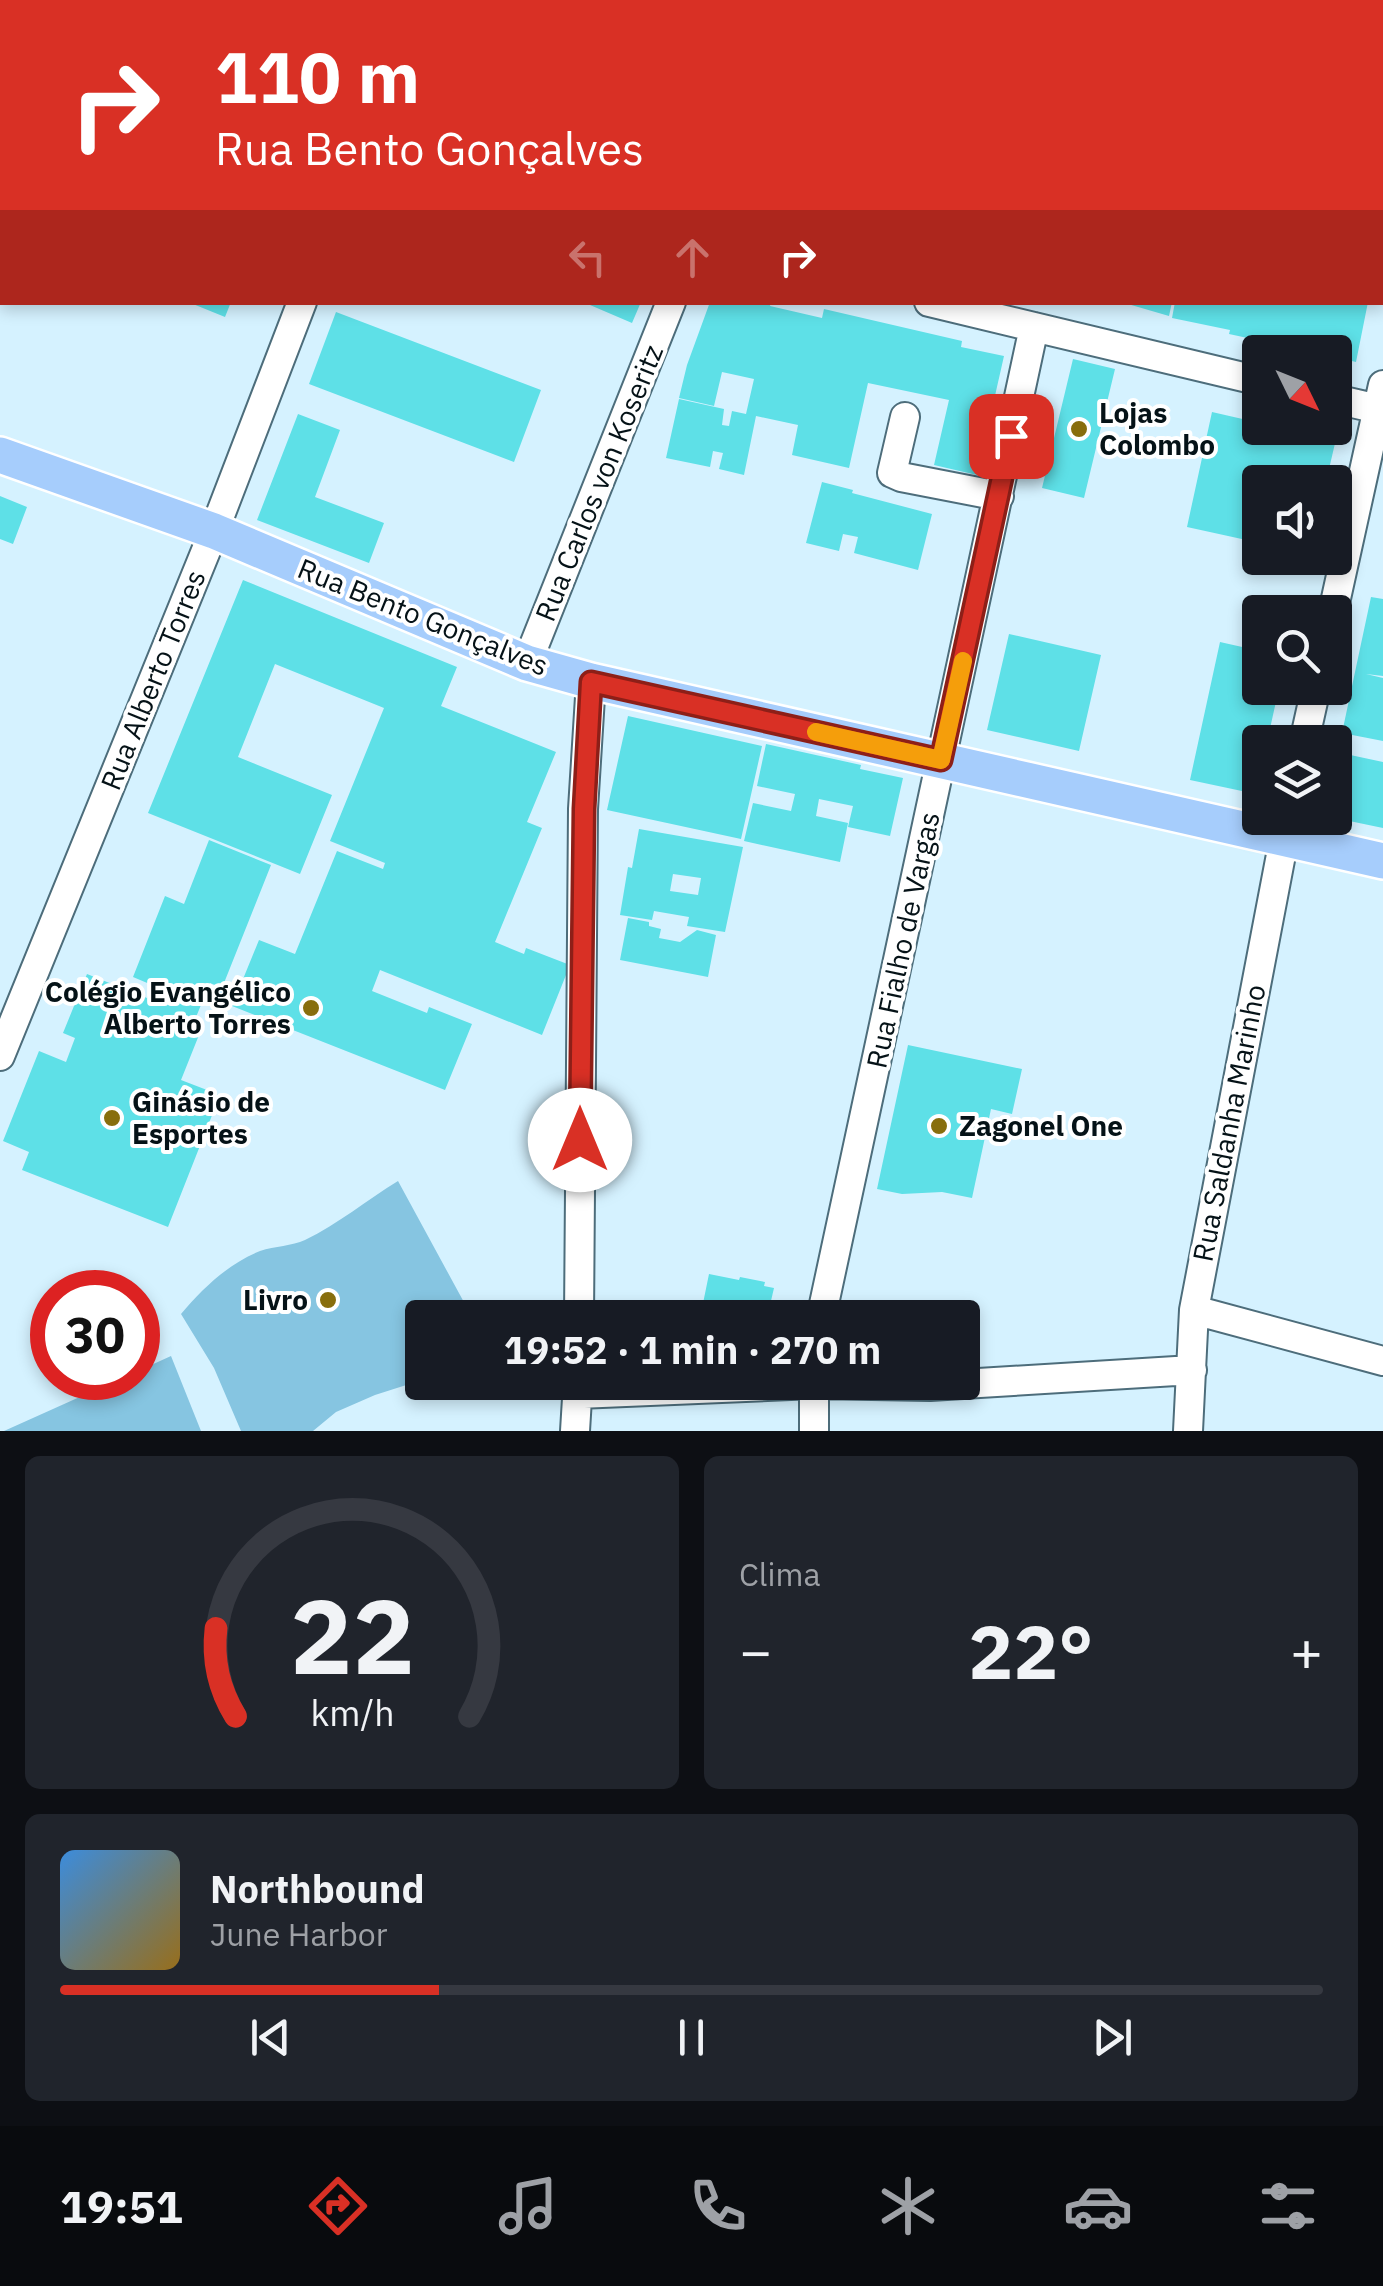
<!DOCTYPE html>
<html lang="pt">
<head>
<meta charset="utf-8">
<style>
	body { margin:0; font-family:"IBM Plex Sans",sans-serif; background:#20242c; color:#f1f3f6; height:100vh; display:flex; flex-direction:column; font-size:38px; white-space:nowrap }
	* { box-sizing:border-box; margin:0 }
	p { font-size:32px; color:#9ea1a6 }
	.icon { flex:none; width:55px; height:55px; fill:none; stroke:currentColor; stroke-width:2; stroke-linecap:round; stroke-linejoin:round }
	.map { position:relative; height:1431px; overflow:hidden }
	.details { display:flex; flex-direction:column; gap:25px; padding:25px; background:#0d0f14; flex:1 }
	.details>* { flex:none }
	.banner { position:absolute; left:0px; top:0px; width:1385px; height:305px; box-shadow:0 5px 15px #0003; background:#d93025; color:#fff; overflow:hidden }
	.needle { width:65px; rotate:133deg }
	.fabs { position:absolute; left:1242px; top:335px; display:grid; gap:20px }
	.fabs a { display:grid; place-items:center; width:110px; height:110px; border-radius:10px; background:#171b24; box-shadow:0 5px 15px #0003; font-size:50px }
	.speed { position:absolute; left:30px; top:1270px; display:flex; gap:20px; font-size:50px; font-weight:700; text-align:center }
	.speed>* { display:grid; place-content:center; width:130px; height:130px; border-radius:50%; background:#171b24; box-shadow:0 5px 15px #0003; line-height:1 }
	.speed .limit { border:15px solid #d22; background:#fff; color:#111 }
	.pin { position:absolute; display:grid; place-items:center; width:85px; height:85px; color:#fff; margin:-42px; border-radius:20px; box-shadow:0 5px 15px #0006 }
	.me { position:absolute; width:110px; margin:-55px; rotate:0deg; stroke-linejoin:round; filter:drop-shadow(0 0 8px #0008) }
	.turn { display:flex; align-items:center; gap:35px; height:210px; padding:0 50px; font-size:45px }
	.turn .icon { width:130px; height:130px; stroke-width:2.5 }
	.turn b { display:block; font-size:70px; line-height:85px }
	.lanes { display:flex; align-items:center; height:95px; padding:0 50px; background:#0003; justify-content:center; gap:50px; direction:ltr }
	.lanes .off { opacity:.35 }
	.big { font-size:75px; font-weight:700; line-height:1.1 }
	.details .tile { flex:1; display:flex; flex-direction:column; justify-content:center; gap:15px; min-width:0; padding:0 35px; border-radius:15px; background:#20242c }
	.details .dial { align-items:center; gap:0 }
	.dial svg { height:260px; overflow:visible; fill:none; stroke:#363941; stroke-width:7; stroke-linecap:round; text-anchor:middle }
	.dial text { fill:#f1f3f6; stroke:none }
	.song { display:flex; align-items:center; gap:30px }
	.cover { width:120px; height:120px; border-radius:15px; background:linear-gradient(135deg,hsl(210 70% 55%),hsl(40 70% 35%)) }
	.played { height:10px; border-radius:5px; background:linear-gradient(90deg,#d93025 30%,#363941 30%) }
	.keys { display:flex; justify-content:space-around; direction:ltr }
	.heat { display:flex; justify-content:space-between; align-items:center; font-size:55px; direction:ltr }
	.details .tiles { flex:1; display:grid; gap:25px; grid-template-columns:1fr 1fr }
	.tile:last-child { grid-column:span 2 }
	.trip { position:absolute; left:405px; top:1300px; width:575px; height:100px; border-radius:10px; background:#171b24; box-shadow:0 5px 15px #0003; font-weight:700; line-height:100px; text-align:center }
	.tab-bar { display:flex; height:160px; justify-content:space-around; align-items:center; background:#090b0e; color:#9ea1a6 }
	.tab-bar .icon { width:70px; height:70px }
	.tab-bar .current { color:#d93025 }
	.tab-bar b { font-size:45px; color:#f1f3f6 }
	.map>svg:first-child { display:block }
	.green { fill:#86c5e1 }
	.building { fill:#5ee0e7; fill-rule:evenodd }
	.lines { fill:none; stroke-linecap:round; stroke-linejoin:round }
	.minor-casing { stroke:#4d6d7b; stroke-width:32 }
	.major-casing { stroke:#fff; stroke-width:40 }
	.minor { stroke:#fff; stroke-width:28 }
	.major { stroke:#a6cdfc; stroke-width:35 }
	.route-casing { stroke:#8d1f18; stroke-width:25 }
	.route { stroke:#d93025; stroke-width:18 }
	.slow { stroke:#f59e0b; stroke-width:18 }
	.poi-dot { fill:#886e0d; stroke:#fff; stroke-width:4 }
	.labels { text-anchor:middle; stroke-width:8; stroke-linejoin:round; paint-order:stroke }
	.poi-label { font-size:28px; font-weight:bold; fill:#051217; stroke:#fff; text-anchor:start }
	.street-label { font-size:28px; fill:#051217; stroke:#fff }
</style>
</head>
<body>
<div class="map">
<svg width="1383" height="1431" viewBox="0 0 1383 1431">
	<rect width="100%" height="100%" fill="#d5f2ff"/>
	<path class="green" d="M 398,1181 L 472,1317 L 422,1318 L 422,1380 L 375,1395 L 336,1412 L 313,1431 L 241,1431 L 214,1368 L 181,1314 C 203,1288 228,1264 260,1251 C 275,1246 292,1246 305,1240 C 338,1224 367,1200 398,1181 Z
		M 171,1356 L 201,1431 L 4,1431 L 122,1378 L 138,1378 L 138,1371 Z"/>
	<path class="building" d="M 188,302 L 231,302 L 225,317 Z
		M 583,302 L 641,302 L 632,323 Z
		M 710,302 L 771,302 L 770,306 L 822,318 L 824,309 L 962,341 L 961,347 L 1004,356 L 977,475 L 934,465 L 949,400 L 868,383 L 849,468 L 792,455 L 798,425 L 756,416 L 744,475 L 719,469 L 723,453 L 713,451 L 710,467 L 666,458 L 679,399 L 724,409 L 722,425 L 729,426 L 732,411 L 746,414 L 754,379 L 722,372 L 714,406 L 679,398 L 687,365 Z
		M 1121,302 L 1172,302 L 1169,316 Z
		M 1175,302 L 1368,302 L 1356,362 L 1335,357 L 1335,352 L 1313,352 L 1229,334 L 1230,330 L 1172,318 Z
		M 336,312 L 541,390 L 514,462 L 309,384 Z
		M 1073,359 L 1115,369 L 1084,498 L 1042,488 Z
		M 1212,412 L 1260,423 L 1260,428 L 1282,428 L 1336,439 L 1326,482 L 1260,482 L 1260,543 L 1187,527 Z
		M 298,414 L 340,430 L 315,497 L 384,523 L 369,563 L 257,520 Z
		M 822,482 L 853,490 L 852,493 L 932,514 L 918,570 L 854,553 L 858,537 L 843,534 L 839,551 L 806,543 Z
		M 0,496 L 27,507 L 13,544 L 0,539 Z
		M 243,580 L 457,667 L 441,706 L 556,752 L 527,822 L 542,828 L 495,942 L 524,954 L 526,948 L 570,965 L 542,1035 L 380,970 L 372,991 L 427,1013 L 429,1007 L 472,1024 L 445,1090 L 232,1006 L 259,940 L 295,954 L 337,851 L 383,869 L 385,863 L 330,841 L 384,708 L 275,664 L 238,757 L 332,795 L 300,874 L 148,813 Z
		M 1371,597 L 1383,599 L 1383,676 L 1366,674 L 1383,678 L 1383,741 L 1342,733 Z
		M 1009,634 L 1101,655 L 1079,751 L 987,730 Z
		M 1220,642 L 1260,651 L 1260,688 L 1279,688 L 1267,742 L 1260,742 L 1260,776 L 1256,794 L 1190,780 Z
		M 628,716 L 762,746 L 741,839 L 607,810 Z
		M 766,744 L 861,765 L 860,769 L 903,778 L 890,836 L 848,827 L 853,806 L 819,799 L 816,816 L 848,823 L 840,862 L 744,841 L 753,803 L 791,811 L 795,794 L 757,786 Z
		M 1341,753 L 1383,762 L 1383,828 L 1335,818 L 1335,785 Z
		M 639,829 L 743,847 L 725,932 L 687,926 L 689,917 L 654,911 L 652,920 L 620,915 L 628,867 L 632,868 ZM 673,874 L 701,878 L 698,895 L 670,891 Z
		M 209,840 L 271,865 L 222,988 L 210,983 L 194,1022 L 203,1025 L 181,1080 L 220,1095 L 168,1227 L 22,1170 L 29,1152 L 3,1141 L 39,1051 L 66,1062 L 75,1038 L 63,1033 L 87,974 L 147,998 L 152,985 L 133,977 L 165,896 L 184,904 Z
		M 628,918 L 649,922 L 649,926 L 661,929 L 659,938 L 680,942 L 697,930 L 716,935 L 708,977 L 620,960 Z
		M 908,1045 L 1022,1069 L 1012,1114 L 991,1109 L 972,1198 L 942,1192 L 902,1194 L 877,1189 Z
		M 709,1274 L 739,1280 L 740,1277 L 765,1282 L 764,1286 L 774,1288 L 767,1318 L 700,1318 Z"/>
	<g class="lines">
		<g class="minor-casing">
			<path id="minor" d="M 49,0 L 56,2
				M 417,2 L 418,0
				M 791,2 L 792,0
				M 0,101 L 2,95
				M 1382,244 L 1383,245
				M 929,302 L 1260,381
				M 1335,399 L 1383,410
				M 905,417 L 892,473 L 901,477 L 999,496
				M 1333,612 L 1383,385
				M 527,663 L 671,302
				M 1304,742 L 1316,688
				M 0,1056 L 214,531 L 302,302
				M 1194,1310 L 1383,1361
				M 579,1318 L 583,809 L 591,681
				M 821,1318 L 1034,327
				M 578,1394 L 814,1384 L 930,1386 L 1192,1370
				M 575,1431 L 578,1382
				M 814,1431 L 814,1382
				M 1188,1431 L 1194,1310 L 1288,818"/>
		</g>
		<g class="major-casing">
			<path id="major" d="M 0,455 L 214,531 L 527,663 L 591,681 L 1383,861"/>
		</g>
		<use href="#minor" class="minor"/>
		<use href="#major" class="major"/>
	</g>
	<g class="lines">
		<g class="route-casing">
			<path id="route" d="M 580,1140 L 584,809 L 591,682 L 941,760 L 1011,436"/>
		</g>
		<use href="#route" class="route"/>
		<path class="slow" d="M 816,732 L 941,760 L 963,661"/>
	</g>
	<g class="poi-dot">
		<circle cx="1079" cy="429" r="10"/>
		<circle cx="311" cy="1008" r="10"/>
		<circle cx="112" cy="1118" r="10"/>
		<circle cx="939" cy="1126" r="10"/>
		<circle cx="328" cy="1300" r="10"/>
	</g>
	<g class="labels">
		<g class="poi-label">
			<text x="1099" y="423">Lojas<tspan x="1099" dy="32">Colombo</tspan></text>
			<text x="291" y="1002" text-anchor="end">Colégio Evangélico<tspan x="291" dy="32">Alberto Torres</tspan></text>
			<text x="132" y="1112">Ginásio de<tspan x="132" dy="32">Esportes</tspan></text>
			<text x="959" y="1136">Zagonel One</text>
			<text x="308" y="1310" text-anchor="end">Livro</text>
		</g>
		<g class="street-label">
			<text transform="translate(599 483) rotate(-68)" y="10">Rua Carlos von Koseritz</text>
			<text transform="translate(423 617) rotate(22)" y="10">Rua Bento Gonçalves</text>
			<text transform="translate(153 680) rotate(-68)" y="10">Rua Alberto Torres</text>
			<text transform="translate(903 940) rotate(-78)" y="10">Rua Fialho de Vargas</text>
			<text transform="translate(1229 1123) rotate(-79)" y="10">Rua Saldanha Marinho</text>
		</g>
	</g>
</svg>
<div class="fabs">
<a><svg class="needle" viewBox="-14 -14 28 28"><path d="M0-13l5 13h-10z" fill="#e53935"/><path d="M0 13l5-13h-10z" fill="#9ea1a6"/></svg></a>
<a><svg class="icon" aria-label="sound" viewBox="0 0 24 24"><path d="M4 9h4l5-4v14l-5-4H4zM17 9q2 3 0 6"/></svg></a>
<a><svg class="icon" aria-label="search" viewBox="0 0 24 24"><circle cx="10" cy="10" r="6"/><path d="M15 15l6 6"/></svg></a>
<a><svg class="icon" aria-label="layers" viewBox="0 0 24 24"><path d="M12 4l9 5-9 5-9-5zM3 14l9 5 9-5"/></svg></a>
</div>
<div class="speed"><div class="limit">30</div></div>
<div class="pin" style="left:1011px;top:436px;background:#d93025"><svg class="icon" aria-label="arrive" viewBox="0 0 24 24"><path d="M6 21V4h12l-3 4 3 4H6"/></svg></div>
<svg class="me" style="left:580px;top:1140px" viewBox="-20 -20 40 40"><circle r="19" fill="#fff"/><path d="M0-13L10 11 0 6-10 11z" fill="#d93025"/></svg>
<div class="trip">19:52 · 1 min · 270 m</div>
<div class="banner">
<div class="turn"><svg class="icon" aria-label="right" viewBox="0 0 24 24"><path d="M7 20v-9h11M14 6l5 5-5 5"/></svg><div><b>110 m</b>Rua Bento Gonçalves</div></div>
<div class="lanes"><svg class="icon off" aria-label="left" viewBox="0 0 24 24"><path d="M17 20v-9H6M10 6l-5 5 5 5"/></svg><svg class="icon off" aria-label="ahead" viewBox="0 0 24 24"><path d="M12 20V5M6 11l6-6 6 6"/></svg><svg class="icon" aria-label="right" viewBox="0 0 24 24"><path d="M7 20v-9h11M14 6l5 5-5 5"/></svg></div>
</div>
</div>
<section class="details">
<div class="tiles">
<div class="tile dial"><svg viewBox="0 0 100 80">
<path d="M14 69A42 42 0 1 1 86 69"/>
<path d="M14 69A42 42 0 0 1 8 42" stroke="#d93025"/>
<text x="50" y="56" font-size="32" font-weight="700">22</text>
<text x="50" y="72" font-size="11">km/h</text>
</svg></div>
<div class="tile"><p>Clima</p>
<div class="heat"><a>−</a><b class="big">22°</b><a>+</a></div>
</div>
<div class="tile">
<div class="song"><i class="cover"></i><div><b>Northbound</b><p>June Harbor</p></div></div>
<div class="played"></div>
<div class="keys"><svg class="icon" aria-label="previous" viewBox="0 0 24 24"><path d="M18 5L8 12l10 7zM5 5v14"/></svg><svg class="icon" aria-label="pause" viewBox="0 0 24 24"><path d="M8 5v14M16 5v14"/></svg><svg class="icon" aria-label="next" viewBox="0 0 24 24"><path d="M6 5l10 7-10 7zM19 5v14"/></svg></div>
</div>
</div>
</section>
<nav class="tab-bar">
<b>19:51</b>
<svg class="icon current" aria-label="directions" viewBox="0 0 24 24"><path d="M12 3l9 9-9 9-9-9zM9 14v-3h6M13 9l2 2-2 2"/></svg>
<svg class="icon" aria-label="music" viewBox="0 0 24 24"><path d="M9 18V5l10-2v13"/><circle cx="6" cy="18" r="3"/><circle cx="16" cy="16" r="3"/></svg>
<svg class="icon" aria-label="phone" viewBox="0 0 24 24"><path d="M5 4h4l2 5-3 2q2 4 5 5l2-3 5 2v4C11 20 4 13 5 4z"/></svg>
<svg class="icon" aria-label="climate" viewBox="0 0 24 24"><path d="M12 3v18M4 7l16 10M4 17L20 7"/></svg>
<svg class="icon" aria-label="car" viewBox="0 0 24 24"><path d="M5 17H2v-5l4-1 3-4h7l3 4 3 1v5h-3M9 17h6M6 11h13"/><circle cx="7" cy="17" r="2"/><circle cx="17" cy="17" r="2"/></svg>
<svg class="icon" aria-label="filters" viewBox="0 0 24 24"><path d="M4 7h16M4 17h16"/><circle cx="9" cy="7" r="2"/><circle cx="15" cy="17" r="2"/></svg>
</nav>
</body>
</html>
